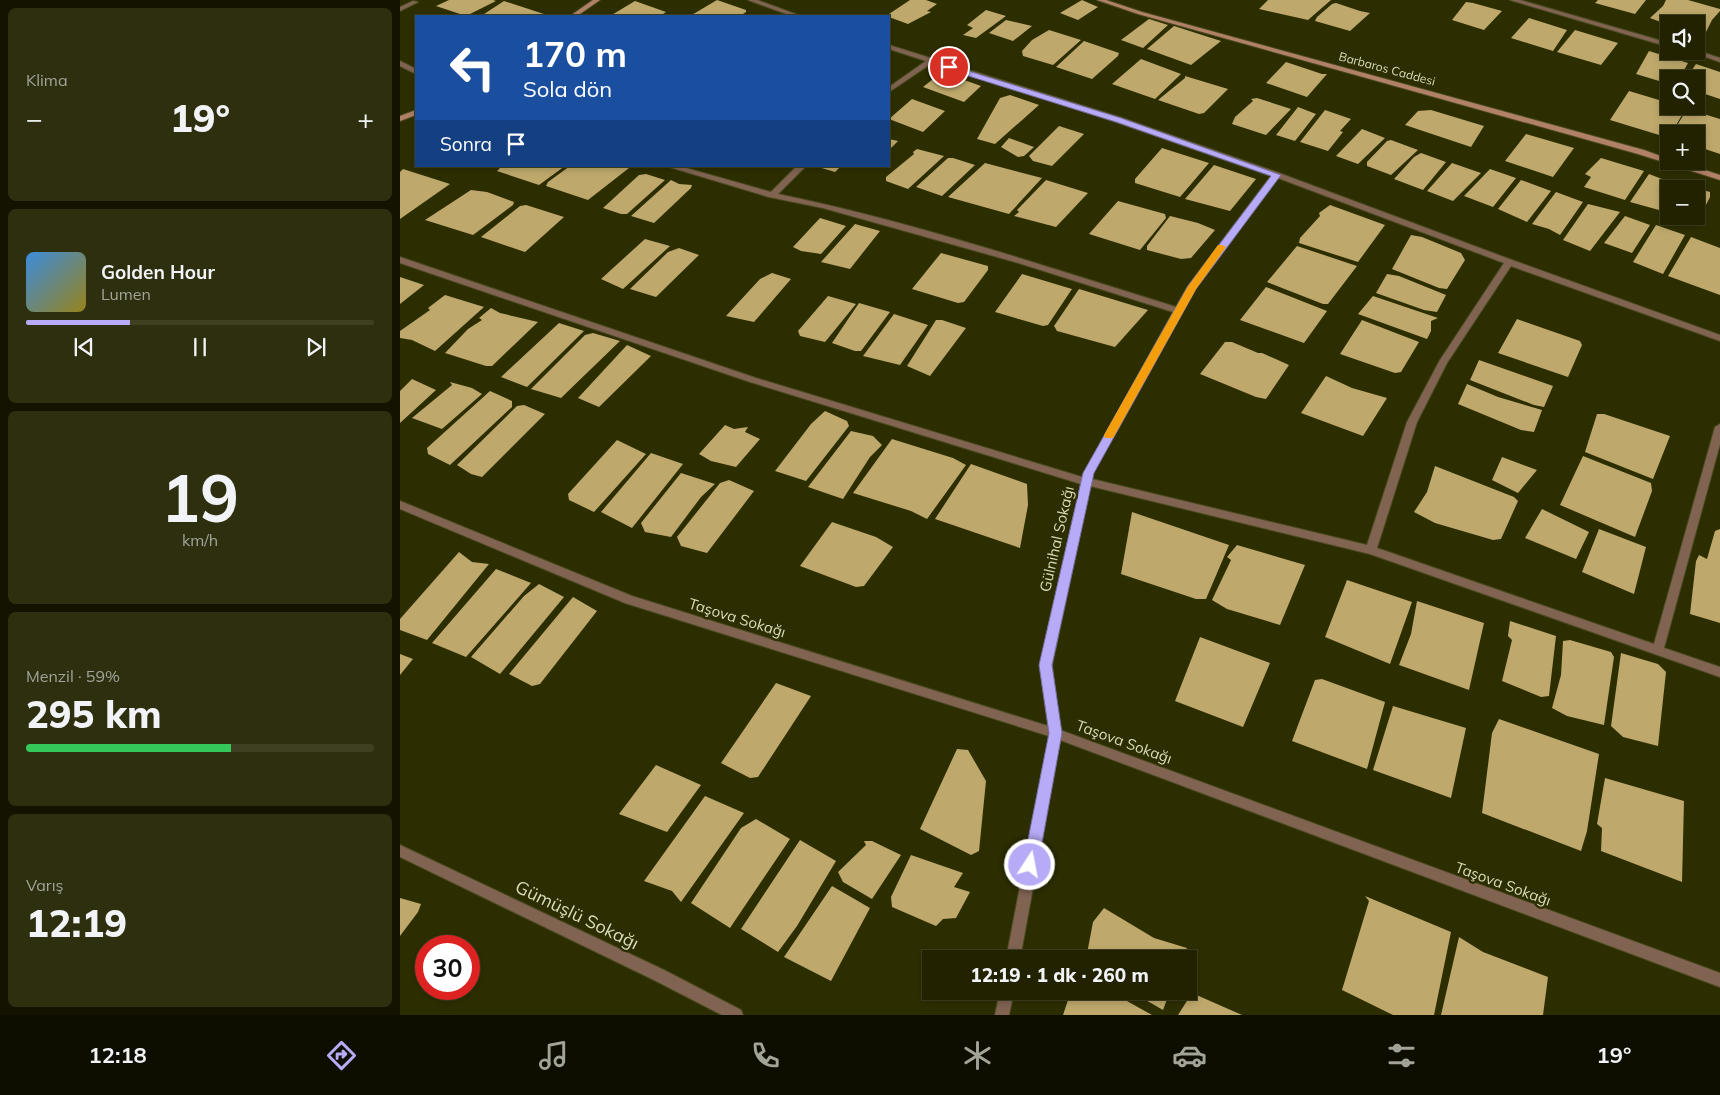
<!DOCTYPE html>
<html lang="tr">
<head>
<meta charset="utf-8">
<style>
	body { margin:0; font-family:Mulish,sans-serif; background:#2e2f0f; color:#f1f3f6; height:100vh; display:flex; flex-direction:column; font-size:19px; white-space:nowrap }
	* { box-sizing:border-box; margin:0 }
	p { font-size:16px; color:#a2a499 }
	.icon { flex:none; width:28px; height:28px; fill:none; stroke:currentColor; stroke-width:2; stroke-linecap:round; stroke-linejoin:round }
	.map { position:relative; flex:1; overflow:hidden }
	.details { display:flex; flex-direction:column; gap:8px; padding:8px; background:#131300; width:400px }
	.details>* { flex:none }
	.guide { position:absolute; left:15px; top:15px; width:475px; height:152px; border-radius:0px; box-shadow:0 2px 8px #0003,0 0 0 1px #3f3f22; background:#1a4fa0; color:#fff; overflow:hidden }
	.controls { position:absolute; left:1260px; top:15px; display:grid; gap:10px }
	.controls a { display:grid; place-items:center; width:45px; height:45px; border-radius:0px; background:#220; box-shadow:0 2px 8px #0003,0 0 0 1px #3f3f22; font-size:25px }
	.speed { position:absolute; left:15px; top:935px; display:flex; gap:10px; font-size:25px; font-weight:700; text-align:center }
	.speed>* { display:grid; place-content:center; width:65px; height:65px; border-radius:50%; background:#220; box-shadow:0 2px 8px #0003,0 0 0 1px #3f3f22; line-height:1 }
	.speed .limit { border:8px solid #d22; background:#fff; color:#111 }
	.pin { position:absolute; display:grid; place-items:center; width:42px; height:42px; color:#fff; margin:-21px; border:2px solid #fff; border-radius:50%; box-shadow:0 1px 5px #0007 }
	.me { position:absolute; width:55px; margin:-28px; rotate:11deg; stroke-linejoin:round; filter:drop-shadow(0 0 4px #0008) }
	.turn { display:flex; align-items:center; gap:18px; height:105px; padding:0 25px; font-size:22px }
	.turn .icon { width:65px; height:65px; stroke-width:2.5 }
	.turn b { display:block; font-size:35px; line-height:42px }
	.then { display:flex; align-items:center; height:48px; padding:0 25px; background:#0003; gap:10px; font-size:19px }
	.big { font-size:38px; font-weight:800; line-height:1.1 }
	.details .tile { flex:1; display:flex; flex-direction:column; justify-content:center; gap:8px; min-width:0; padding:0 18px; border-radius:8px; background:#2e2f0f }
	.details .dial { align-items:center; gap:0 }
	.dial b { font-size:65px; line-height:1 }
	.song { display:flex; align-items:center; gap:15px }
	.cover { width:60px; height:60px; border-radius:8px; background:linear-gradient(135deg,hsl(210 70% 55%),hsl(50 70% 35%)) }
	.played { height:5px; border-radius:2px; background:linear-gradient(90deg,#b7abf7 30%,#3f3f22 30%) }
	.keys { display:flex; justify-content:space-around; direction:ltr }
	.heat { display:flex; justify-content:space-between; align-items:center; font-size:28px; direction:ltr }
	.charge { height:8px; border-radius:4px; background:linear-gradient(90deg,#34c759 59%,#3f3f22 0) }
	.trip { position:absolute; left:522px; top:950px; width:275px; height:50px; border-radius:0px; background:#220; box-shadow:0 2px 8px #0003,0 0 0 1px #3f3f22; font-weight:800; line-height:50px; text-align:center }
	.menu { display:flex; height:80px; justify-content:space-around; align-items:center; background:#0e0e00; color:#a2a499 }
	.menu .icon { width:35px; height:35px }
	.menu .selected { color:#b7abf7 }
	.menu b { font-size:22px; color:#f1f3f6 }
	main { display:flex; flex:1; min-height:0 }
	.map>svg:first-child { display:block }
	.building { fill:#bea86b }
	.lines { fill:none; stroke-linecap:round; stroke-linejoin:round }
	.street-casing { stroke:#494a1e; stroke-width:2 }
	.secondary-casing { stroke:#494a1e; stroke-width:2 }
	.street { fill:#816352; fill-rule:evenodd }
	.secondary { fill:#b08166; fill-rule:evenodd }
	.route { fill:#b7abf7; stroke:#776fa1 }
	.slow { fill:#f59e0b }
	.labels { text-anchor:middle; stroke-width:5; stroke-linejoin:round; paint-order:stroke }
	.far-street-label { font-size:12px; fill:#dadcbd; stroke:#2d2e00 }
	.street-label { font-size:15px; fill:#dadcbd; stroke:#2d2e00 }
	.near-street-label { font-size:18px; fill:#dadcbd; stroke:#2d2e00 }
</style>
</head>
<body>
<main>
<section class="details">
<div class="tile"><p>Klima</p>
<div class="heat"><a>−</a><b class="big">19°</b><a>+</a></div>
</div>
<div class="tile">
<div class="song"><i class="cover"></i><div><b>Golden Hour</b><p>Lumen</p></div></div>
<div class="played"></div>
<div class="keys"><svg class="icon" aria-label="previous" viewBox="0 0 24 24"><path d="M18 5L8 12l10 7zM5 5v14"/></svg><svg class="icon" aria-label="pause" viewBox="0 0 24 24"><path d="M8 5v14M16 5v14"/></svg><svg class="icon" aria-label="next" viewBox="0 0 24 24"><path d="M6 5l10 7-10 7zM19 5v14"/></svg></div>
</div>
<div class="tile dial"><b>19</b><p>km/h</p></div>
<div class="tile"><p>Menzil · 59%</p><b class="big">295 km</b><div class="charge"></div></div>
<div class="tile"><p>Varış</p><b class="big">12:19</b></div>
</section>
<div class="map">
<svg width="1320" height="1015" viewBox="0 0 1320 1015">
	<rect width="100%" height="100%" fill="#2d2e00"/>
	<path class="building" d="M 49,0 L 93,0 L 96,1 L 66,16 L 36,6 Z
		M 317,0 L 346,10 L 346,12 L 340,16 L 290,16 Z
		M 510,0 L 526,0 L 537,4 L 527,11 L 531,12 L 508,24 L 486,16 Z
		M 682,0 L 698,7 L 678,20 L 660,13 Z
		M 868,0 L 931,0 L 908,20 L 859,9 Z
		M 1198,0 L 1246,0 L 1235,14 L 1195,3 Z
		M 1266,0 L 1288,0 L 1320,9 L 1320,11 L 1312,20 L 1305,34 L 1296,32 L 1296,24 L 1266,24 L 1250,18 L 1263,6 Z
		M 104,1 L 150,16 L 81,16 Z
		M 235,1 L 266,12 L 260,16 L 210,16 Z
		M 1066,2 L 1073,3 L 1102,11 L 1084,30 L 1052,20 Z
		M 936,3 L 960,11 L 970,13 L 950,31 L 915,21 L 917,17 L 932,4 Z
		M 586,10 L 606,16 L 576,38 L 563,35 L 573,28 L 567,25 Z
		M 1129,18 L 1167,30 L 1153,51 L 1111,38 Z
		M 749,19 L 768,25 L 743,48 L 721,40 Z
		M 606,20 L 632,26 L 613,41 L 589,33 Z
		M 774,26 L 821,41 L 791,65 L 747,49 Z
		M 649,30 L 681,40 L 653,65 L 623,56 L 622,51 L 632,40 Z
		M 1175,30 L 1218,43 L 1201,65 L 1157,52 Z
		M 684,41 L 719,53 L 718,56 L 692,79 L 656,67 Z
		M 1249,51 L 1288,63 L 1279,79 L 1269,79 L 1269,84 L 1236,74 Z
		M 741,59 L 781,74 L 755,99 L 712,84 Z
		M 886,62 L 922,74 L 927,74 L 907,97 L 866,83 Z
		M 1296,64 L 1320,72 L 1320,99 L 1296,91 L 1296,79 L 1286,79 Z
		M 542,72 L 581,86 L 564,102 L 523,87 Z
		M 785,76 L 828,89 L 804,113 L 799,114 L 758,100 L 785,78 Z
		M 1229,91 L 1269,103 L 1269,106 L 1286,108 L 1271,134 L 1269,134 L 1269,138 L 1210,120 Z
		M 610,95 L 639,105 L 595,144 L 577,139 L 600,98 Z
		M 857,98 L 891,109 L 866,135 L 832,124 L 835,117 L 853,101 L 851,99 Z
		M 512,99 L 545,111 L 523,132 L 489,119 Z
		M 898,107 L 916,114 L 895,141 L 876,135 Z
		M 1287,109 L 1320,119 L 1320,154 L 1296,146 L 1296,134 L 1272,134 Z
		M 925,110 L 951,119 L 940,131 L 943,132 L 928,151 L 900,142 Z
		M 1031,110 L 1084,126 L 1071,147 L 1005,125 L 1018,111 Z
		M 659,126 L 684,134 L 652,166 L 633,161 L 629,156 Z
		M 962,129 L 985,138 L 958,164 L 936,156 Z
		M 1126,134 L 1174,148 L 1153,177 L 1105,161 Z
		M 609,138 L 634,147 L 624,156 L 618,157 L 601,147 Z
		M 489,139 L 498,141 L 489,150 Z
		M 991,140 L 1018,150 L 991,175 L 967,166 L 967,162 L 987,141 Z
		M 762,148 L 809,163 L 780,197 L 735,183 L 735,179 Z
		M 517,149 L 544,156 L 508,189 L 486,181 L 486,177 L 514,154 L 513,152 Z
		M 1021,153 L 1046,162 L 1023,190 L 994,179 L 1014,157 Z
		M 548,158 L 553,158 L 575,165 L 542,196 L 516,187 Z
		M 1201,158 L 1244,171 L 1225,200 L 1184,187 L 1191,177 L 1185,174 Z
		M 585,163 L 642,178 L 609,214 L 548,197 Z
		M 1052,163 L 1081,173 L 1053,201 L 1027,191 Z
		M 814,165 L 856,179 L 830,211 L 785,199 Z
		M 102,166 L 165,166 L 139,185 L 97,171 Z
		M 170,166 L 225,166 L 229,168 L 188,200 L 146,186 L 148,182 Z
		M 415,166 L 441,166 L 435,172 Z
		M 3,169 L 50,184 L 0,219 L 0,172 Z
		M 1090,169 L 1116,178 L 1093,207 L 1064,196 Z
		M 246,174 L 265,180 L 227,214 L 221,214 L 203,208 L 239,175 Z
		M 1249,174 L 1275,184 L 1272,189 L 1269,189 L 1269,194 L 1259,210 L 1230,202 Z
		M 271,180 L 279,184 L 292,185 L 291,188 L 254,223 L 231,216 Z
		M 646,180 L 688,193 L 656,227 L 614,216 L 619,212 L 617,210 Z
		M 1121,180 L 1151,191 L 1127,222 L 1098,209 Z
		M 1296,188 L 1310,192 L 1310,197 L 1297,223 L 1274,217 L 1296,216 Z
		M 71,190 L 87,192 L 114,202 L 113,205 L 73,235 L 25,220 Z
		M 1156,192 L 1183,202 L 1160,235 L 1149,229 L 1132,224 Z
		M 718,201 L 765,214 L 766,218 L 740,250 L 689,234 Z
		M 1188,204 L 1220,212 L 1190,251 L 1163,240 Z
		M 126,205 L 164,217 L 125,252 L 81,237 L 120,206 Z
		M 930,205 L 985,225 L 958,262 L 899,243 L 900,238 L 920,216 L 919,213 Z
		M 770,216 L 798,223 L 815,230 L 791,258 L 781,259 L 747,250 L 747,246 Z
		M 1225,216 L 1250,225 L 1232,253 L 1204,243 Z
		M 420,218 L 446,226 L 421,254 L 401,251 L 393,247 Z
		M 455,224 L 480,231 L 450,269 L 421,262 Z
		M 1256,225 L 1285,235 L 1263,274 L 1233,262 Z
		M 1011,235 L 1022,237 L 1061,253 L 1065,260 L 1047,289 L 1039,288 L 992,269 Z
		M 1291,237 L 1320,248 L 1320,295 L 1268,276 Z
		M 245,239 L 270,246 L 223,289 L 201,279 Z
		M 897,246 L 957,266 L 928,304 L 923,304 L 867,282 Z
		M 279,248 L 299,255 L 256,297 L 230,289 L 268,252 Z
		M 541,253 L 588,266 L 588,270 L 564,302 L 558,303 L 512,289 Z
		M 372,273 L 391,279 L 354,322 L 326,316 L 360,279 Z
		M 622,274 L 672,289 L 648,325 L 643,326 L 595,312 Z
		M 987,274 L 999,276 L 1046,295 L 1037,312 L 1024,310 L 976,293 Z
		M 0,277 L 24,285 L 0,304 Z
		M 866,287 L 927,311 L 904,343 L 840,320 Z
		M 679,289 L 748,310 L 715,347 L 657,331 L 654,326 Z
		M 45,295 L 84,307 L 35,351 L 12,340 L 0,338 L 0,331 L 30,310 L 28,308 Z
		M 428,296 L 456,304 L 425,342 L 400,336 L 398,331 Z
		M 973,296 L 1038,318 L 1031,321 L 1031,331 L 1027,339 L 958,314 Z
		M 459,303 L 490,312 L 461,351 L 455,351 L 432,343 Z
		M 91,308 L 100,313 L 138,322 L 92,366 L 86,366 L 45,353 L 68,329 L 82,320 L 79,318 Z
		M 494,314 L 528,325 L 500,365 L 463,356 Z
		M 1117,319 L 1180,341 L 1182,345 L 1168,377 L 1098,353 Z
		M 536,320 L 542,320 L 566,328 L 530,376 L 507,366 Z
		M 962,320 L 1019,342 L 1001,372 L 995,373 L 940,354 Z
		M 159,323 L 184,331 L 127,387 L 101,377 Z
		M 193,333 L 220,341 L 161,398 L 131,389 L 185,335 Z
		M 825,342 L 832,342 L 858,353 L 862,353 L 889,365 L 866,399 L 856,397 L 800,374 Z
		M 227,345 L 251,356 L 199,407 L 178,398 Z
		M 1079,360 L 1153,386 L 1144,407 L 1134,405 L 1070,380 Z
		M 926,376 L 952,388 L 987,398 L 963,436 L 901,413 Z
		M 12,379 L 36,390 L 0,423 L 0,391 Z
		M 50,382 L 72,388 L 82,394 L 42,429 L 12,418 L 52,385 Z
		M 1067,384 L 1098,397 L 1142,410 L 1134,432 L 1121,430 L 1058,404 Z
		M 90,391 L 112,401 L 112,407 L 50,465 L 28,454 L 27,448 Z
		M 124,405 L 145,414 L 82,477 L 71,474 L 57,465 L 117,406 Z
		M 425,411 L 447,421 L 449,426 L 406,481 L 375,471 L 411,424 Z
		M 1197,414 L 1204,414 L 1270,436 L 1253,479 L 1185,452 Z
		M 325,425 L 334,429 L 348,427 L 345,432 L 360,439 L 336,467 L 311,461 L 299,454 Z
		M 451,431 L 473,436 L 482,445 L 470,457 L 443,499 L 408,487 Z
		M 492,439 L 553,458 L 566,465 L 527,519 L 511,511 L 453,493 Z
		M 217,440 L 246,454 L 194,512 L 169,500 L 168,494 Z
		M 251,453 L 283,464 L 232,528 L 201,512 Z
		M 1183,456 L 1251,483 L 1252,491 L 1235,537 L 1160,505 Z
		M 1102,457 L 1137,470 L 1118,493 L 1092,480 Z
		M 571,464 L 627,484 L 628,505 L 620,548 L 535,519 Z
		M 1035,466 L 1114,497 L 1118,501 L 1101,539 L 1093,540 L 1035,523 L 1014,512 L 1027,492 Z
		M 281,473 L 315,484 L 301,497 L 271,537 L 245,532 L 241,523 Z
		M 329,480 L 354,491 L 307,553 L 281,546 L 277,537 L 320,483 Z
		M 1142,509 L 1189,532 L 1176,559 L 1125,538 Z
		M 732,512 L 829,545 L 806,599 L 796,599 L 721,574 Z
		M 432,522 L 476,537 L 493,547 L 464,586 L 456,587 L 400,566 Z
		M 1199,529 L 1246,547 L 1234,594 L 1182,572 Z
		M 1320,529 L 1320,623 L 1290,614 L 1296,561 L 1299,555 L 1307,559 L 1315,531 Z
		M 837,545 L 905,565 L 880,625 L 827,609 L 812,600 L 831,560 L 827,557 Z
		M 59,552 L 72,562 L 89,564 L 27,640 L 0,630 L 0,619 Z
		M 96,569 L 131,583 L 66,657 L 32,643 Z
		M 947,580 L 1012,602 L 990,664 L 925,637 Z
		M 139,584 L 164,597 L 100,674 L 71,657 L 124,596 Z
		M 173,597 L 197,611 L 140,684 L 132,686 L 109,674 Z
		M 1017,601 L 1084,623 L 1069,690 L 999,665 L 1011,634 Z
		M 1110,621 L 1156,636 L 1149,696 L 1141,697 L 1102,681 L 1112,640 L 1108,636 Z
		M 800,637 L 870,663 L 843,727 L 775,701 Z
		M 1170,640 L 1211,652 L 1214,657 L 1204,725 L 1167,716 L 1152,708 L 1161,675 L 1163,641 Z
		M 1221,653 L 1258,664 L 1266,672 L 1258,746 L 1223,737 L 1211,726 Z
		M 0,654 L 13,659 L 0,675 Z
		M 922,679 L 985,702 L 967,769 L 892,741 L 915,680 Z
		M 376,683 L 411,696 L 358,777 L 350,778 L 321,763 Z
		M 993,706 L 1066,728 L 1051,798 L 973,770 Z
		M 1099,719 L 1199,754 L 1187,831 L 1181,851 L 1082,813 L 1092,733 Z
		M 557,749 L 568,750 L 586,781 L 579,851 L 571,855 L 520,829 Z
		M 256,765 L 301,785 L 267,832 L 219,814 Z
		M 1205,778 L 1284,801 L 1282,882 L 1201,851 L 1202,828 L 1197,824 Z
		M 305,796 L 344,813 L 281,902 L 272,891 L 244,881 Z
		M 356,819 L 390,839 L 330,928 L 291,903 L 341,828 Z
		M 400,840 L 436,861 L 397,926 L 378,952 L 341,929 Z
		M 464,841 L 472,841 L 501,855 L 472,899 L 443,882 L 438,872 L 466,845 Z
		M 511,855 L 563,873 L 554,887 L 570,892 L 556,918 L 543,919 L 536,926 L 492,907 L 491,897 Z
		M 432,886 L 470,908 L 431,981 L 384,957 Z
		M 965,896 L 1051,932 L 1034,1015 L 993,1015 L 942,990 L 969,901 Z
		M 0,898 L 21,904 L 18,912 L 0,936 Z
		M 704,908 L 754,938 L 787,948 L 783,959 L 686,959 L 693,922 Z
		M 1059,937 L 1083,952 L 1148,977 L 1143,1015 L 1041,1015 Z
		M 671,991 L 709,991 L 752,1015 L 663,1015 Z
		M 730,991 L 770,991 L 763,1010 Z
		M 792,993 L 842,1015 L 778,1015 Z"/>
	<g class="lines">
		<g class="street-casing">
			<path id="street" d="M 348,0 L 357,0 L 401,16 L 392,16 Z
				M 1110,0 L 1120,0 L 1269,43 L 1269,47 Z
				M 13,1 L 18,2 L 0,11 L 0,7 Z
				M 489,45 L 722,118 L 879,173 L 1112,260 L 1320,335 L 1320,341 L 1111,266 L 1047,363 L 1017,422 L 977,548 L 1254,644 L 1315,427 L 1320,424 L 1320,444 L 1264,648 L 1320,667 L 1320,677 L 970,554 L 690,486 L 652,665 L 660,730 L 1320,973 L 1320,987 L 660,740 L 620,959 L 606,959 L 649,736 L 225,603 L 0,509 L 0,501 L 232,596 L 648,726 L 640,665 L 681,484 L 350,382 L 0,263 L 0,257 L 356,378 L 682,477 L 773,312 L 615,262 L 423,208 L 369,197 L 266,166 L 279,166 L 371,192 L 397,166 L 406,166 L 378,194 C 513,222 645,266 776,307 L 788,286 L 871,176 L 716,122 L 532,63 L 489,92 L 489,87 L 526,61 L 489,49 ZM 878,178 L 1104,263 L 1040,360 L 1007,422 L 967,545 L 692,479 L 693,473 L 795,289 Z
				M 1296,50 L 1320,58 L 1320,62 L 1288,51 Z
				M 0,61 L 16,69 L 16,74 L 0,66 Z
				M 0,845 L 264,970 L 341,1010 L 343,1015 L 322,1015 L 254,980 L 0,857 Z
				M 600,991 L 614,991 L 609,1015 L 595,1015 Z"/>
		</g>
		<g class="secondary-casing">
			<path id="secondary" d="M 193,0 L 200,0 L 177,16 L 170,16 Z
				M 697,0 L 706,0 L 742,12 L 1244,150 L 1269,159 L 1269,161 L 1277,161 L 1320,175 L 1320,180 L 1238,154 L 738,14 Z
				M 16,110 L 16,115 L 0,121 L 0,116 Z"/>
		</g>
		<use href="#street" class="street"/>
		<use href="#secondary" class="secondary"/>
	</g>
	<path class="route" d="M 549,65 L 721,118 L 881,175 L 796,289 L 694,473 L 652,665 L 662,733 L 638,865 L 636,870 L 630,872 L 625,870 L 623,865 L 649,733 L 639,665 L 683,473 L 788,286 L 871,176 L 716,122 L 546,69 L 545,67 Z"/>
	<path class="slow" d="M 818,245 L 822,245 L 826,247 L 796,289 L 713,438 L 705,438 L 704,435 L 787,288 Z"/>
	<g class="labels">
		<g class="far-street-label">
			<text transform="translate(987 69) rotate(15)" y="4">Barbaros Caddesi</text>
		</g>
		<g class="street-label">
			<text transform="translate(657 539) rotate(-77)" y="5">Gülnihal Sokağı</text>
			<text transform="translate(337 618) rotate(17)" y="5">Taşova Sokağı</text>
			<text transform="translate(724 742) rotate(20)" y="5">Taşova Sokağı</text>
			<text transform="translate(1103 884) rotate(20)" y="5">Taşova Sokağı</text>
		</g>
		<g class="near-street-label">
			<text transform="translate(177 915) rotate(26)" y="6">Gümüşlü Sokağı</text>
		</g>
	</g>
</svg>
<div class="controls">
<a><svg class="icon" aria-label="sound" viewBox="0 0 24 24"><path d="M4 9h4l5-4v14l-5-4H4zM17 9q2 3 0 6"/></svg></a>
<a><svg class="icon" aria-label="search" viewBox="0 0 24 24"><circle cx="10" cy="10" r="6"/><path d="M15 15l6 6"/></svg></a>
<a>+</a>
<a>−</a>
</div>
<div class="speed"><div class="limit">30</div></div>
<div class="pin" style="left:549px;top:67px;background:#d93025"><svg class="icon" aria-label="arrive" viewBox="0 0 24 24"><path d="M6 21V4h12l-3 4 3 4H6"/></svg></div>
<svg class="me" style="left:630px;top:865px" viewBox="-20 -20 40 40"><circle r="17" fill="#b7abf7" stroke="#fff" stroke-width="3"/><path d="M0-11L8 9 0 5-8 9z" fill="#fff"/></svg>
<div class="trip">12:19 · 1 dk · 260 m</div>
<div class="guide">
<div class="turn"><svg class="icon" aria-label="left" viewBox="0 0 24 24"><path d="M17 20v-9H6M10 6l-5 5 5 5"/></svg><div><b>170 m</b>Sola dön</div></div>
<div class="then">Sonra<svg class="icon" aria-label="arrive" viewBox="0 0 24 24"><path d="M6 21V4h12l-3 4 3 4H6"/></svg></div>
</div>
</div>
</main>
<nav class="menu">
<b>12:18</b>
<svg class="icon selected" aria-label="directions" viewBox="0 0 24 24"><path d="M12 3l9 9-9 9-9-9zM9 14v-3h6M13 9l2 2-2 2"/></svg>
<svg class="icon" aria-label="music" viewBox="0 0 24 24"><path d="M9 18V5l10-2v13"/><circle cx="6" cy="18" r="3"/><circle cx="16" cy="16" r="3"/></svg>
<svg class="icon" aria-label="phone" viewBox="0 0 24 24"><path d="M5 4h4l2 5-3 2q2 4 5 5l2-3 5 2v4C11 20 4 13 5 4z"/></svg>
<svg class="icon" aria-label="climate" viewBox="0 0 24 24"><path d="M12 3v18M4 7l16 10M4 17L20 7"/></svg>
<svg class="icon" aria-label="car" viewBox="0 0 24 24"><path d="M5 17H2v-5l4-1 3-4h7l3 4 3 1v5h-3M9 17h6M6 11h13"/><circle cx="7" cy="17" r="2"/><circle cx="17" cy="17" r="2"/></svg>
<svg class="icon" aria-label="filters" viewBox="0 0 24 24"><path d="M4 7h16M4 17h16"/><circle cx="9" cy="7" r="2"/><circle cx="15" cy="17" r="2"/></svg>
<b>19°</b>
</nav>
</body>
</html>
